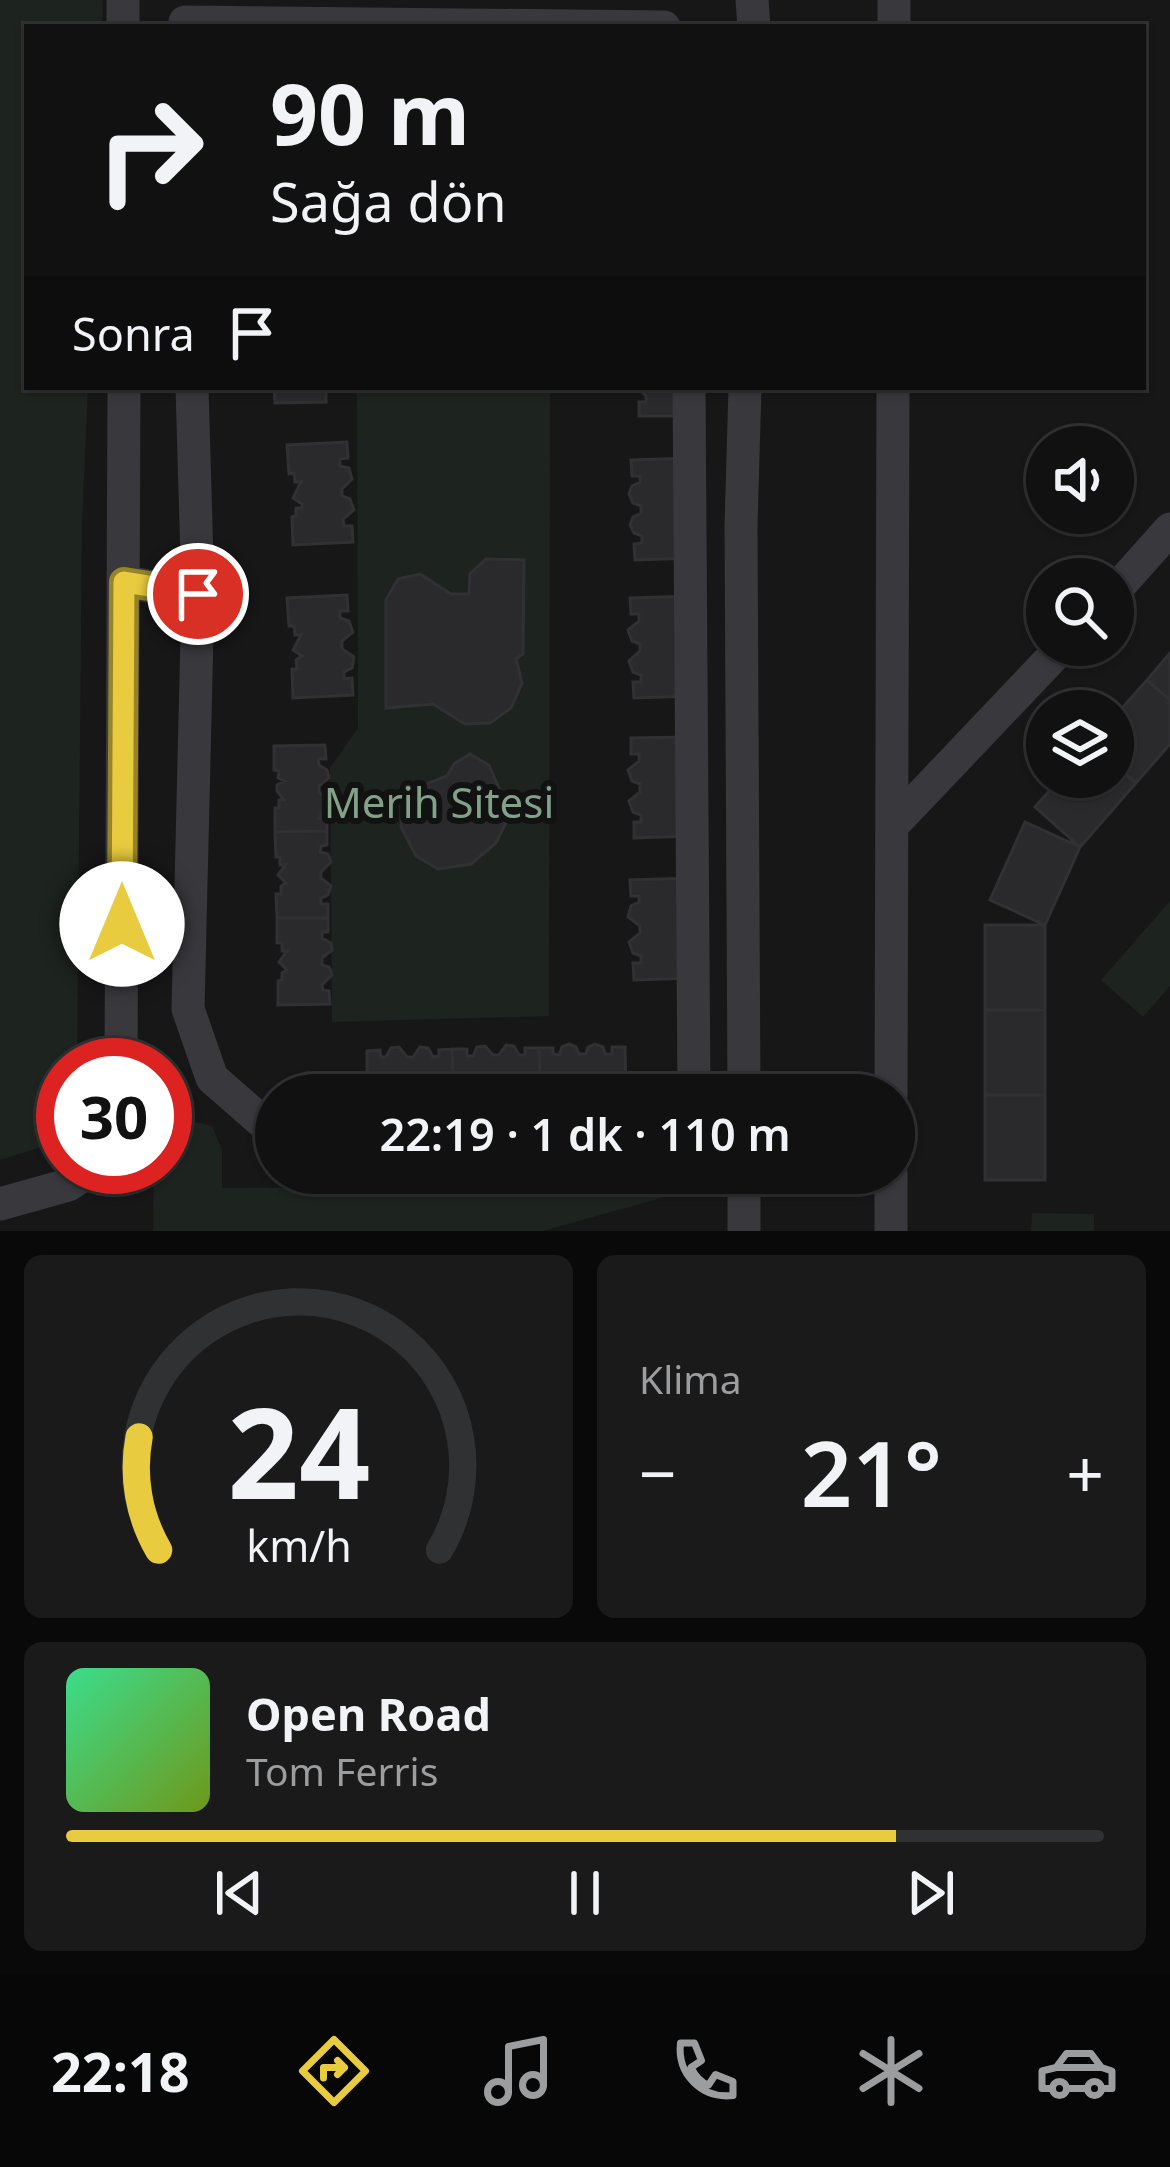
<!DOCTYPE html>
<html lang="tr">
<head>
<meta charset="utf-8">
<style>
	body { margin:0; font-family:"Noto Sans",sans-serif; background:#1a1a1b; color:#f1f3f6; height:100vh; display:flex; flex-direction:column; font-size:45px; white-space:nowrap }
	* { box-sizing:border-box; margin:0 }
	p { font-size:39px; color:#9c9d9f }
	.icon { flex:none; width:66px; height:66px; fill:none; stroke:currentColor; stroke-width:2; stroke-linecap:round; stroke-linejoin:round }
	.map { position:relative; height:1231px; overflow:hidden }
	.panel { display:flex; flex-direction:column; gap:24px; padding:24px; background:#09090a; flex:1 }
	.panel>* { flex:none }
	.top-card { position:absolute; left:24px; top:24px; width:1122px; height:366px; border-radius:0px; box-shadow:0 3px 9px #0004,0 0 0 3px #303132; background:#111112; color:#f1f3f6; overflow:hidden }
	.controls { position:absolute; left:1026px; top:426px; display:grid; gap:24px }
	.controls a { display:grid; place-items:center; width:108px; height:108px; border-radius:50%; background:#111112; box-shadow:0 3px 9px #0004,0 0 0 3px #303132; font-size:60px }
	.speed { position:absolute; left:36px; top:1038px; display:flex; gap:24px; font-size:60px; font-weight:700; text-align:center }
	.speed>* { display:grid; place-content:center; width:156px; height:156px; border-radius:50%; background:#111112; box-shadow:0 3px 9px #0004,0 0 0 3px #303132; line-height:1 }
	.speed .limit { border:18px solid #d22; background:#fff; color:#111 }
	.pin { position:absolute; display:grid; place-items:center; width:102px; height:102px; color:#fff; margin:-51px; border:6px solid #fff; border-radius:50%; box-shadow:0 3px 12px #0007 }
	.me { position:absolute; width:132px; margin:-66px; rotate:0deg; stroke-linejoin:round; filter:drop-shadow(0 0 9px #0008) }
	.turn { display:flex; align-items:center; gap:42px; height:252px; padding:0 48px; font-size:54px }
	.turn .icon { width:156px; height:156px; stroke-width:2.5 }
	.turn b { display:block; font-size:84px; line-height:102px }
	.then { display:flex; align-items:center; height:114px; padding:0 48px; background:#0003; gap:24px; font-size:45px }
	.big { font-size:90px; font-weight:600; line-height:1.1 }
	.panel .tile { flex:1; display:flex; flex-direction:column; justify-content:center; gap:18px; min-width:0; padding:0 42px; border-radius:18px; background:#1a1a1b }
	.panel .dial { align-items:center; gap:0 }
	.dial svg { height:312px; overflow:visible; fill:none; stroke:#303132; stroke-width:7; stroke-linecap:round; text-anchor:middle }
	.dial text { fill:#f1f3f6; stroke:none }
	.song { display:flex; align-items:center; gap:36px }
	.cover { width:144px; height:144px; border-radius:18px; background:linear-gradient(135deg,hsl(150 70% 55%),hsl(80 70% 35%)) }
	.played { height:12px; border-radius:6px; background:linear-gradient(90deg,#e8cb3f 80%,#303132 80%) }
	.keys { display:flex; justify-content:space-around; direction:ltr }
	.heat { display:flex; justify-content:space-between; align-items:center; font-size:66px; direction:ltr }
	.panel .tiles { flex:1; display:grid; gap:24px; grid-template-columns:1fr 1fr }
	.tile:last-child { grid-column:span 2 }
	.trip { position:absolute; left:255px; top:1074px; width:660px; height:120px; border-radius:60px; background:#111112; box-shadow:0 3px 9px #0004,0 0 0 3px #303132; font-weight:600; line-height:120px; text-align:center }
	.tab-bar { display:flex; height:192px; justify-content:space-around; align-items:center; background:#070707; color:#9c9d9f }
	.tab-bar .icon { width:84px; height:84px }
	.tab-bar .on { color:#e8cb3f }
	.tab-bar b { font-size:54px; color:#f1f3f6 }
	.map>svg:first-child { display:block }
	.green { fill:#1d231f }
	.building { fill:#2a2a2c; stroke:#313134; stroke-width:3 }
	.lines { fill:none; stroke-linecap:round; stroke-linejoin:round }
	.minor { stroke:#38383d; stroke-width:33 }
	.route-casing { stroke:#978429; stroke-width:30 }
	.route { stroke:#e8cb3f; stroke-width:21 }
	.labels { text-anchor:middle; stroke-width:12; stroke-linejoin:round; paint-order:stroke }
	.park-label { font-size:42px; fill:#82a189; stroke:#121213 }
</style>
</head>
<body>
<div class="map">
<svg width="1170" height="1231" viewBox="0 0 1170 1231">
	<rect width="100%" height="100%" fill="#171718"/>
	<path class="green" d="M 0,0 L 103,0 L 102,27 L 27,27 L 27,387 L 88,387 L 82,525 L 77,1065 L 63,1065 L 63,1140 L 0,1160 Z
		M 357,387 L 550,387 L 549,1016 L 332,1022 L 330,768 L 358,728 Z
		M 1170,901 L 1170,986 L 1143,1017 L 1101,980 Z
		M 165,1114 L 212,1126 L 222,1150 L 222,1188 L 704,1186 L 543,1231 L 153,1231 L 154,1167 L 165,1167 Z
		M 1032,1213 L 1094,1214 L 1094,1231 L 1031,1231 Z"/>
	<path class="building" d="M 274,387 L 326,388 L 326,402 L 275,403 Z
		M 636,387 L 686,387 L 691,416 L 639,416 L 639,402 L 646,402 L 646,396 Z
		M 347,442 L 348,458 L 340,459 L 340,466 L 349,468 L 352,479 L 342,489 L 342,496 L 350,499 L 354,510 L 343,519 L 344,526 L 352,526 L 353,542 L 293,545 L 292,517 L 296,516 L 296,508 L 302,508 L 302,504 L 293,498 L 301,482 L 295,482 L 294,473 L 289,474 L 287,445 Z
		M 691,458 L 695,558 L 635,560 L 634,544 L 642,543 L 642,536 L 634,533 L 630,525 L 633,517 L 641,513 L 641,506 L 633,503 L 629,494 L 632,486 L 640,482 L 640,476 L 632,476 L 631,460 Z
		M 486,559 L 524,560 L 523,654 L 516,659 L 522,683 L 511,708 L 490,723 L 465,724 L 433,704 L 386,708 L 386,600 L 398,579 L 420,574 L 451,594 L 469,594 L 470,574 Z
		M 347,595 L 348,611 L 340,611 L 340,618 L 349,621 L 353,632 L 342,641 L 342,649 L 354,657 L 352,668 L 344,672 L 344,679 L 352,678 L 353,695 L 293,698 L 292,669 L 297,669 L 296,660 L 302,656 L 293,650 L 301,635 L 295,635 L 294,626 L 289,626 L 287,598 Z
		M 690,596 L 694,696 L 634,698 L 633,682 L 641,682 L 641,675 L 633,672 L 629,661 L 640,651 L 640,644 L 632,641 L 628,630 L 639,621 L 639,614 L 631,614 L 630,598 Z
		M 1170,653 L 1170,700 L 1147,680 Z
		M 1147,680 L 1170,700 L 1170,744 L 1136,783 L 1113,763 L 1113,718 Z
		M 690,737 L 694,836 L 634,838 L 634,822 L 641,822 L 641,815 L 633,812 L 629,801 L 640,792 L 640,784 L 632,781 L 628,770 L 639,761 L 639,754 L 631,754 L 631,738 Z
		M 325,745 L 326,759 L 318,759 L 319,765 L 327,770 L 329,778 L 319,786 L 319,792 L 329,802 L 319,818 L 327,818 L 327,831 L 275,832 L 275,808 L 279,808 L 279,800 L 284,800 L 277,791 L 277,785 L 284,781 L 278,778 L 279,771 L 274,770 L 274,746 Z
		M 470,754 L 489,765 L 510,814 L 496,843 L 471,864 L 438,869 L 416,856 L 401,827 L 407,782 L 419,787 L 447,776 L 455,763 Z
		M 1113,763 L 1136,783 L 1080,847 L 1035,807 L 1062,777 L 1113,777 Z
		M 1025,822 L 1080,847 L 1045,925 L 990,900 Z
		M 327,831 L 327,845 L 321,846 L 320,852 L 328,854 L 331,862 L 321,872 L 321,878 L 331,886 L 328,895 L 321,898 L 321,904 L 328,904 L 328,918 L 277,918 L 276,894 L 281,894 L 281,886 L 286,883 L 278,875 L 286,864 L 280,865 L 280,857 L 276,857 L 275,832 Z
		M 690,878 L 694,978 L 634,980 L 633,963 L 641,963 L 641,956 L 633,953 L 629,942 L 640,933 L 640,926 L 628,917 L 631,906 L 639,902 L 639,896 L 631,896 L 630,880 Z
		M 277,918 L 328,918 L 328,932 L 322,932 L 322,938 L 331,943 L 332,950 L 322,958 L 322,965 L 329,967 L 332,975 L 322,985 L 323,990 L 329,991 L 330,1004 L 278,1005 L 278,981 L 282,980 L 282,973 L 287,970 L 279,962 L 287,951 L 282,951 L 282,943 L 277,943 Z
		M 985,925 L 1045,925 L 1045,1010 L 985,1010 Z
		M 985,1010 L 1045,1010 L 1045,1095 L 985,1095 Z
		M 569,1044 L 576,1047 L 579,1054 L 586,1054 L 588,1047 L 595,1044 L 603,1047 L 605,1054 L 612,1054 L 612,1047 L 625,1047 L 626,1095 L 594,1094 L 594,1089 L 588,1095 L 578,1095 L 572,1089 L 572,1095 L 540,1095 L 539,1048 L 553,1048 L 553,1054 L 559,1055 L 562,1047 Z
		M 506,1045 L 514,1046 L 519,1055 L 525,1055 L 525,1048 L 539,1048 L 540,1095 L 508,1095 L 505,1090 L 503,1095 L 490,1095 L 489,1090 L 486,1095 L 454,1095 L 452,1049 L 467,1049 L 467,1056 L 473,1056 L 477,1047 L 485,1046 L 493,1055 L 499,1055 Z
		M 399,1047 L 407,1057 L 413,1057 L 420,1047 L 428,1048 L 433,1057 L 439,1056 L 439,1050 L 452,1049 L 454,1095 L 419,1092 L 418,1095 L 402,1092 L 367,1095 L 367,1051 L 380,1050 L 381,1057 L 386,1057 L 391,1048 Z
		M 985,1095 L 1045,1095 L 1045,1180 L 985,1180 Z"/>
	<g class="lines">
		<path class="minor" d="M 123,0 L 123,27
			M 752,0 L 754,27
			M 185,27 L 185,22 L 664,27
			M 894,27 L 894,0
			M 192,387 L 198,594
			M 689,387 L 694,1095
			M 124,582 L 198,594 L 188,1009 L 212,1078 L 276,1134
			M 1113,593 L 1170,529
			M 892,826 L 1064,645
			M 121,1065 L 124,387
			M 744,1095 L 741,526 L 745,387
			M 891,1095 L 893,387
			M 0,1204 L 68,1185 L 96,1167
			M 744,1231 L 744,1173
			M 891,1231 L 891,1173"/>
	</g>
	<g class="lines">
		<g class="route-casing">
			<path id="route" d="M 122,924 L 124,582 L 198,594"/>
		</g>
		<use href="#route" class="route"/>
	</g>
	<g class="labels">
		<g class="park-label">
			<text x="439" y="818">Merih Sitesi</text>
		</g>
	</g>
</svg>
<div class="controls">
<a><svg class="icon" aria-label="sound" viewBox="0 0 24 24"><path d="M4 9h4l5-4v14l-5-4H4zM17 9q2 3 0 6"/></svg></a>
<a><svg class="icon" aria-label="search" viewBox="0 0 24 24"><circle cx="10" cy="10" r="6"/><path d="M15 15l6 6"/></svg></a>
<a><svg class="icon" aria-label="layers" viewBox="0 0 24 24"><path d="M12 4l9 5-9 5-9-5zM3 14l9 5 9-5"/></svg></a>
</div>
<div class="speed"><div class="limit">30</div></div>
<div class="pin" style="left:198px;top:594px;background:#d93025"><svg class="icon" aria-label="arrive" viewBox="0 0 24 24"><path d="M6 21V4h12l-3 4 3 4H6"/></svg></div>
<svg class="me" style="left:122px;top:924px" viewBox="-20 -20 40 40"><circle r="19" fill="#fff"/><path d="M0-13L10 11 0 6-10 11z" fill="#e8cb3f"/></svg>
<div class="trip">22:19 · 1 dk · 110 m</div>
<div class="top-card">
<div class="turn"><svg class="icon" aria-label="right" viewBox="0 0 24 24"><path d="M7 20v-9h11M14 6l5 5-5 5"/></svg><div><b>90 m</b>Sağa dön</div></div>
<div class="then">Sonra<svg class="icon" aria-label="arrive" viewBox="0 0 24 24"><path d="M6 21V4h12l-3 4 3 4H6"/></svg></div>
</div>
</div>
<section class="panel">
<div class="tiles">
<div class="tile dial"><svg viewBox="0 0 100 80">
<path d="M14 69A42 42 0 1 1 86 69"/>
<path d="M14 69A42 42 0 0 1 9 40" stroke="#e8cb3f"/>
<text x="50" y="56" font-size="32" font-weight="700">24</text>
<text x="50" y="72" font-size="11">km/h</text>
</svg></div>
<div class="tile"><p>Klima</p>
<div class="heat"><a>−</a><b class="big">21°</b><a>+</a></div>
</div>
<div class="tile">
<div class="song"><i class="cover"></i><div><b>Open Road</b><p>Tom Ferris</p></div></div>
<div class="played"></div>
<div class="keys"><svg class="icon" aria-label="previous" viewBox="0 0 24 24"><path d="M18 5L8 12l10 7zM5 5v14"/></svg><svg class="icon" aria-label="pause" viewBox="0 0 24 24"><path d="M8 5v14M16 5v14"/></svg><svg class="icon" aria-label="next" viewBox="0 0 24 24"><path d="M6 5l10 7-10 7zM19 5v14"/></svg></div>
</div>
</div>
</section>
<nav class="tab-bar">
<b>22:18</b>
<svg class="icon on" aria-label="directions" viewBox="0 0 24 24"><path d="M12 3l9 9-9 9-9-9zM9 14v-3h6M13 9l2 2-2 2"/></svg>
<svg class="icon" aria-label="music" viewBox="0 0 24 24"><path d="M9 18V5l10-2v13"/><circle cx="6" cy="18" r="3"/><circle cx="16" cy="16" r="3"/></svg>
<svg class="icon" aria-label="phone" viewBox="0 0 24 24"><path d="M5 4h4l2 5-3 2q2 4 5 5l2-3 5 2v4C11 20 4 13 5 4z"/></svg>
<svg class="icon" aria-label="climate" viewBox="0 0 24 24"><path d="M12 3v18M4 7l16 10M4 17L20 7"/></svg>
<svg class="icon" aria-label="car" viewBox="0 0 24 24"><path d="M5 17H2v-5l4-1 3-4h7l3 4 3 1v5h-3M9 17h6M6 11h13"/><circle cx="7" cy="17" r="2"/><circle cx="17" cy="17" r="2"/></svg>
</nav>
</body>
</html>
